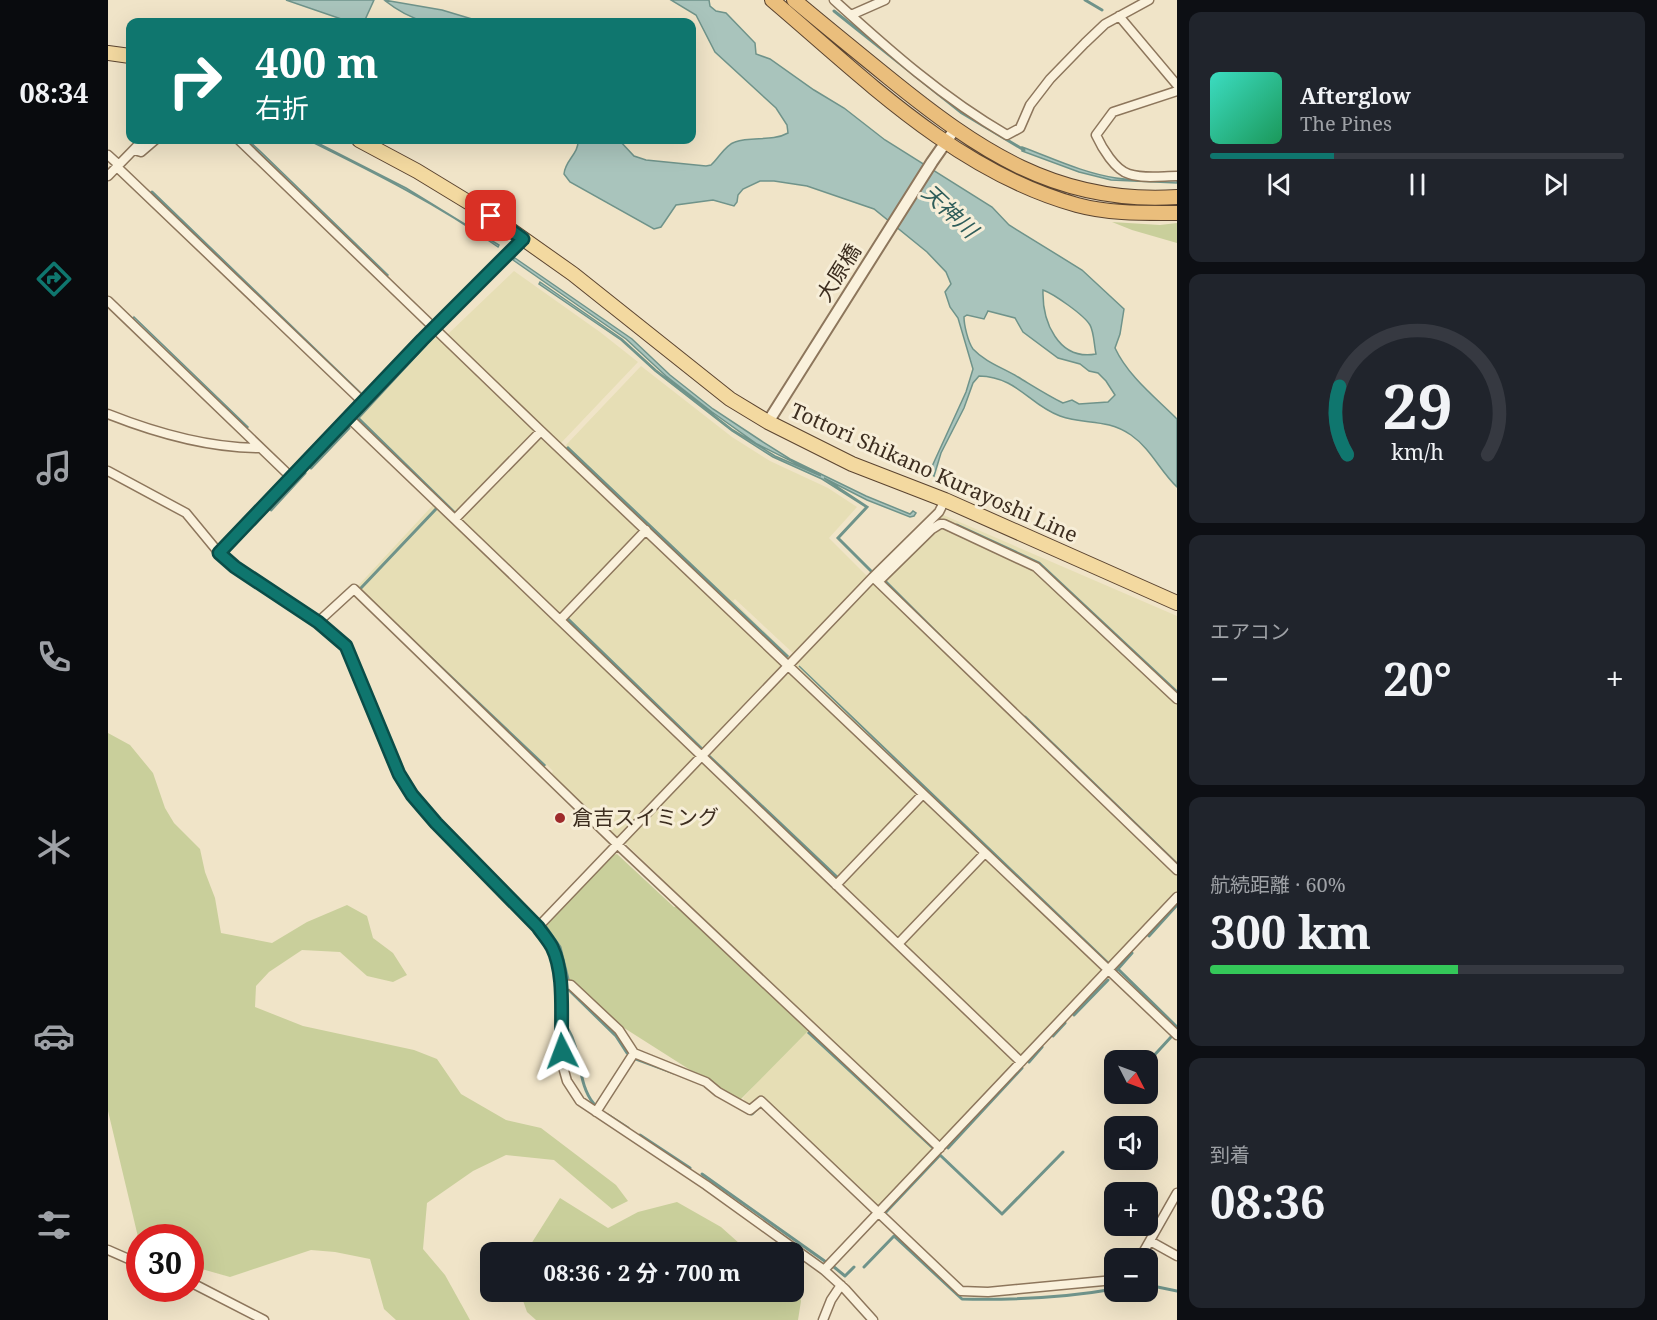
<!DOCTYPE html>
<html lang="ja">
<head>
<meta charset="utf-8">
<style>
	body { margin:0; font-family:"Noto Serif","Noto Sans JP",serif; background:#20242c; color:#f1f3f6; height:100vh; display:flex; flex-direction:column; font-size:22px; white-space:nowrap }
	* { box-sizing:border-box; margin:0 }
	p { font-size:20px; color:#9ea1a6 }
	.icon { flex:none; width:33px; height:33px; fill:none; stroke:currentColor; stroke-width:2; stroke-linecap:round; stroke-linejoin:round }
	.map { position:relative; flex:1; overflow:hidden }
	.side { display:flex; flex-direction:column; gap:12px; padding:12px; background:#0d0f14; width:480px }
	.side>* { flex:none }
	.banner { position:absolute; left:18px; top:18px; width:570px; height:126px; border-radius:12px; box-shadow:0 6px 24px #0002; background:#0f766e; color:#fff; overflow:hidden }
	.needle { width:39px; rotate:132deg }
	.controls { position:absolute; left:996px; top:1050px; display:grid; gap:12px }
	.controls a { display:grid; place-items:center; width:54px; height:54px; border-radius:12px; background:#171b24; box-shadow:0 6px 24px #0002; font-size:30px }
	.speed { position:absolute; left:18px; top:1224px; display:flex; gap:12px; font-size:30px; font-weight:700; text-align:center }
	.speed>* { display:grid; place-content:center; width:78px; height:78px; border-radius:50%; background:#171b24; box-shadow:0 6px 24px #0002; line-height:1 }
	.speed .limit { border:9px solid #d22; background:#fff; color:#111 }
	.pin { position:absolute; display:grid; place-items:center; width:51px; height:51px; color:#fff; margin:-26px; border-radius:12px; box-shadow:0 3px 9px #0006 }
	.me { position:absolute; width:66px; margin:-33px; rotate:357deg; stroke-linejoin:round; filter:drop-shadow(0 0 4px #0008) }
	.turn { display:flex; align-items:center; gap:21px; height:126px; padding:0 30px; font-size:27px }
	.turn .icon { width:78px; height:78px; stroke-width:2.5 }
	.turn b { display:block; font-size:42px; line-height:51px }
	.big { font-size:45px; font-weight:700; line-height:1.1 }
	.side .widget { flex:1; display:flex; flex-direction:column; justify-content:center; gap:9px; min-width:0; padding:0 21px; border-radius:12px; background:#20242c }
	.side .dial { align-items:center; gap:0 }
	.dial svg { height:156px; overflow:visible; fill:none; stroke:#363941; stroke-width:7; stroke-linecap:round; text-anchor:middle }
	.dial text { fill:#f1f3f6; stroke:none }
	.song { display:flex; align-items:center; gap:18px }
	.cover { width:72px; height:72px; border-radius:9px; background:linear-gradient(135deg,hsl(170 70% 55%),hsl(150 70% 35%)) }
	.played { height:6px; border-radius:3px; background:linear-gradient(90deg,#0f766e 30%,#363941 30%) }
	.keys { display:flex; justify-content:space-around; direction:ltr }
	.heat { display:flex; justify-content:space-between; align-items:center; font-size:33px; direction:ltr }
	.charge { height:9px; border-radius:4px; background:linear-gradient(90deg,#34c759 60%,#363941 0) }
	.trip { position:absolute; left:372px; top:1242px; width:324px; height:60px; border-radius:12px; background:#171b24; box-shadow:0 6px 24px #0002; font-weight:700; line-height:60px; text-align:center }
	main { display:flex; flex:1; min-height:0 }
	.dock { display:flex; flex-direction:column; width:108px; justify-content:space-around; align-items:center; background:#090b0e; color:#9ea1a6 }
	.dock .icon { width:42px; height:42px }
	.dock .current { color:#0f766e }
	.dock b { font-size:27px; color:#f1f3f6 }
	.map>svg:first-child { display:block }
	.farmland { fill:#e6deb5 }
	.green { fill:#c9cf9b }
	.water { fill:#a9c4bc; stroke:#6f938a; stroke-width:1.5; fill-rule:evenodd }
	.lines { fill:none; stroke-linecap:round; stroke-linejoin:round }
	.stream { stroke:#6f938a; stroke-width:3 }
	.minor-casing { stroke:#8d765c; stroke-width:11 }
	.tertiary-casing { stroke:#8d765c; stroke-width:14 }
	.primary-casing { stroke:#5b4430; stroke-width:16 }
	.trunk-casing { stroke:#5b4430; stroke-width:16 }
	.minor { stroke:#faf1dc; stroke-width:8 }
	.tertiary { stroke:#faf1dc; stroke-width:10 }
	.primary { stroke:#f3d9a0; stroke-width:14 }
	.trunk { stroke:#eabe7c; stroke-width:14 }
	.route-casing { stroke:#0a4d48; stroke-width:15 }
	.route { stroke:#0f766e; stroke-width:10 }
	.poi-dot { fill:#9e2a2b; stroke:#f7eed8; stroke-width:2 }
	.labels { text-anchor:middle; stroke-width:6; stroke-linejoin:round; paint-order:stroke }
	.street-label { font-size:21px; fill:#3d2e20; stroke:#f7eed8 }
	.poi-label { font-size:21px; fill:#3d2e20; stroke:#f7eed8; text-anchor:start }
	.water-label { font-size:22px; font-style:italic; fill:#2f5d5a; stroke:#f7eed8 }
</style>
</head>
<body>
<main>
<nav class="dock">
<b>08:34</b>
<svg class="icon current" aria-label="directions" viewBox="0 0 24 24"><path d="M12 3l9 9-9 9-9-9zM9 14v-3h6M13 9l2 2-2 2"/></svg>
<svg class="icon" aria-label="music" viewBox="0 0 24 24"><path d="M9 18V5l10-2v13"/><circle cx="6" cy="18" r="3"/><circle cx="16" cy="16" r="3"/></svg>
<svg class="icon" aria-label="phone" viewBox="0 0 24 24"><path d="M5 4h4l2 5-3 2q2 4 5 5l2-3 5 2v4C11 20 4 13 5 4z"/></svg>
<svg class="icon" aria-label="climate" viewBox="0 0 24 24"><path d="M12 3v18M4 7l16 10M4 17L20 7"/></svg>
<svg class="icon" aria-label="car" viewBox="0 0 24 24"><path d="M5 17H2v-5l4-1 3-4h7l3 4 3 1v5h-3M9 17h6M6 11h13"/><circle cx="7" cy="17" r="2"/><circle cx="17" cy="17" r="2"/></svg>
<svg class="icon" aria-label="filters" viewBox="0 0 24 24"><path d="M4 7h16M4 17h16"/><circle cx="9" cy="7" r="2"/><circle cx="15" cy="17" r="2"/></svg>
</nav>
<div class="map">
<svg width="1069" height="1320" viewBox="0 0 1069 1320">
	<rect width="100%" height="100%" fill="#f0e4c8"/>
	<path class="farmland" d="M 406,271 L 492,332 L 530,362 L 453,443 L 339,335 Z
		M 327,337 L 333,339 L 429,431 L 348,516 L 248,419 L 248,416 L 321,339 Z
		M 533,366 L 624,437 L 662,461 L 720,488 L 749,507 L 721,538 L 760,577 L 686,654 L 627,599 L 625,601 L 683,657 L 681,659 L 678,658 L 457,448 L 458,445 Z
		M 433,434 L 535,531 L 453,616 L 351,519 Z
		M 326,504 L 589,757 L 511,837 L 509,837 L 443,775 L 445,771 L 439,765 L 436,768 L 247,589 Z
		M 833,514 L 1069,616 L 1069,697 L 916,559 L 830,520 Z
		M 835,527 L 922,566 L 1069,700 L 1069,868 L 774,582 L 826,530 Z
		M 537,535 L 672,663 L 672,668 L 594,750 L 456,619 Z
		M 767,582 L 1069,874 L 1069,894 L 1001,966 L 688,668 L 689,662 Z
		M 683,672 L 811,796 L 729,880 L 600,756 L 678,673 Z
		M 593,763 L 596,763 L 907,1059 L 907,1064 L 831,1142 L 646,968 L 517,843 Z
		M 815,799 L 872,855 L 791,941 L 733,884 Z
		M 876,857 L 993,969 L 993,973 L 914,1056 L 794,943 Z
		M 702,1029 L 826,1147 L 826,1149 L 770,1209 L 652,1099 L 640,1107 L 635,1098 L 670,1059 Z"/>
	<path class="green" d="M 1004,222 L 1052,225 L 1069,223 L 1069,243 L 1024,230 Z
		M 0,733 L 22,745 L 45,773 L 57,808 L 66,823 L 92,849 L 97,872 L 107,898 L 113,933 L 164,943 L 199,922 L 239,905 L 259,916 L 265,938 L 285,953 L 299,975 L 285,982 L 259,976 L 232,952 L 194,950 L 161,972 L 148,986 L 147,1007 L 195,1026 L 306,1050 L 329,1059 L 353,1094 L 398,1120 L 433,1128 L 508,1185 L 520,1201 L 504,1209 L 446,1160 L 398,1155 L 365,1171 L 319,1203 L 315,1249 L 337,1275 L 362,1320 L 288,1320 L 276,1309 L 262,1259 L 227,1252 L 203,1250 L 122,1277 L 83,1266 L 82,1238 L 32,1238 L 31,1241 L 0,1111 Z
		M 509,854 L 566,907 L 570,906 L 702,1029 L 631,1101 L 502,1019 L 464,983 L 457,979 L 452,956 L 435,926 L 505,855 Z
		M 452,1198 L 500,1228 L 530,1212 L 569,1202 L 613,1227 L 641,1252 L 418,1252 Z
		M 686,1286 L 690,1289 L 693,1301 L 690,1320 L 428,1320 L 419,1312 L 412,1292 L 686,1292 Z"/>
	<path class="water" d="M 178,0 L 266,0 L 256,22 L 242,22 Z
		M 276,0 L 334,10 L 374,22 C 330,23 313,29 276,0 Z
		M 563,0 L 601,0 L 602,6 L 608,11 L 618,13 L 647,43 L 648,54 L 662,59 L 706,90 L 736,108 L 777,140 L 884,207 L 901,225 L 974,270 L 1016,309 L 1012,334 L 1007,348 C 1020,376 1047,397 1069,419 L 1069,487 C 1052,471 1043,449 1023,435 C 998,418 977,425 952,416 C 921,405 910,377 871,376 L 865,383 L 856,408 L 833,453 L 826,476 L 821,473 L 858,392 L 865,369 L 850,318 L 842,307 L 837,292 L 843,284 L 838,272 L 819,252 L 766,209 L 699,186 L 666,181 L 652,181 L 635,189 L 630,195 L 629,202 L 626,206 L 605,200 L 568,205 L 553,227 L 546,229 L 462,182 L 456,174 C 457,160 471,154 470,140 L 511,140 L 526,156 L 538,160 L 598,166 L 603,165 C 611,158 617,145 627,142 C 644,136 664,142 680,133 L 679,125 L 668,108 L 607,52 L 588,15 ZM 935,290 C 946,294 976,315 982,325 C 986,332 986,345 988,354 C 950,361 934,321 935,290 ZM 880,311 L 907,318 L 915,332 L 950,358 L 972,364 L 981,371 L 990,373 L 998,381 L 1007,395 L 1000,402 L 971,404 L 964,400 L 955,403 C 939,395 925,386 910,377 C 895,368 877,362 865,349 C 860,342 856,325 856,317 L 859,315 L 876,319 Z
		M 138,140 L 140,140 L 152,151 L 280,275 L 279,276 Z
		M 200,140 L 204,140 L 298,188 L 391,245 L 390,247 C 331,205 265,172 200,140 Z
		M 914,147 C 944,158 975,173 1008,178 C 1028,181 1049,181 1069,180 L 1069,183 L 1003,180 L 971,172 L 914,151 Z
		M 407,258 L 524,339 L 562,375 L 605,409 L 652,440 L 682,459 L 758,496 L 802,514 L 805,511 L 808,513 L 806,516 L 802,517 L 759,500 L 716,478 L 760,507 L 731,538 L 764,571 L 763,572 L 729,538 L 758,507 L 714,479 L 665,457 L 624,431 L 547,371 L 513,340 L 431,284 L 432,282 L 514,339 L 548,370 L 625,430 L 667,456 L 713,476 L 649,444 L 604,412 L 558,376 L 518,339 L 405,260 Z
		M 26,317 L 140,427 L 139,428 L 25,319 Z
		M 323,340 L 251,418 L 348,513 L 250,419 Z
		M 460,447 L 680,656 L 679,657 L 459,448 Z
		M 249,587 L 437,765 L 436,766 Z
		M 459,617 L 594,748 L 593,749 L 458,618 Z
		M 691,666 L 1001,963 L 1000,964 Z
		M 602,756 L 730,877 L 729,878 L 601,757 Z
		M 701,1032 L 824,1148 L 700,1033 Z"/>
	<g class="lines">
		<path class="stream" d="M 977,0 L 994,10
			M 726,11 L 854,113 L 916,150
			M 44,192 L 254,395
			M 203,468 L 241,428
			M 163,510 L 197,473
			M 849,525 L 931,563 L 1069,692
			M 778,582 L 834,638
			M 253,588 L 328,509
			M 845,649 L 877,680
			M 917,717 L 1069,864
			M 438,927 L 452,947 L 460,979
			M 1041,936 L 1069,905
			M 1010,969 L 1069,1027
			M 1009,970 L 1024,953
			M 460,989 L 508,1036 L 519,1053
			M 966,1015 L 1000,980
			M 460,1029 C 474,1052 469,1084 486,1104
			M 945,1036 L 957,1023
			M 528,1059 L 566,1073
			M 921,1062 L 934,1047
			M 1040,1062 L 1063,1037
			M 1004,1101 L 1010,1094
			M 640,1113 L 644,1114 L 652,1106
			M 500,1115 L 520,1128
			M 532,1135 L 582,1168
			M 840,1148 L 914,1068
			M 594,1174 L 718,1262
			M 778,1212 L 832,1155 L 894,1214 L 955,1152
			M 726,1267 L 737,1276 L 746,1267
			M 756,1267 L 786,1236 L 854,1299 C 905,1300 956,1298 1006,1289
			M 1040,1285 L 1069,1291"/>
		<g class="minor-casing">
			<path id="minor" d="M 726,0 C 781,50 835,98 899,135 L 912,128 L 922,105 L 942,79 L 977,43 L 997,24 L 1041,0
				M 743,15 L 777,0
				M 1011,16 L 1069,85
				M 1069,91 L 1005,112 L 988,135 C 994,148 1007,170 1021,174 C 1036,179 1054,176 1069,176
				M 131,140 L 433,431 L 1069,1035
				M 26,150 L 33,152 L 47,140
				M 0,155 L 11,165
				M 9,167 L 255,402
				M 0,176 L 35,140
				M 0,301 L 184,478
				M 0,414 C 48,433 100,448 152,448
				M 241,418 L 913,1062
				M 0,471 L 78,513 L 111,553 L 127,567 L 210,622 L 238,646 L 291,774 L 304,795 L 328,823 L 430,927 L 443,945 L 448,957 L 453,984 L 452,1019 L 455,1067 L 459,1081 L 472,1101 L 598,1185 L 716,1270 L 737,1289 L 765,1320
				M 347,519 L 433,431
				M 111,553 L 314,340 L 415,239
				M 765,577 L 1069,870
				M 770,582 L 824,529 L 832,524 L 836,524 L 928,567 L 1069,699
				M 452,620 L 538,530
				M 210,622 L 246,589 L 510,845 L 832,1148
				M 728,885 L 815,794
				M 430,927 L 765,577 L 831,512 L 837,500
				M 790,944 L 877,853
				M 453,984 L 463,985 L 511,1030 L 526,1053 L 488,1112
				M 526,1053 L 598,1082 L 610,1092 L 642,1110 L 653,1101 L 853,1291 L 880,1292 L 1006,1280
				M 1042,1241 L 1069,1256
				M 0,1250 L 32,1264
				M 1032,1258 L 1069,1193
				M 716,1270 L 1069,897
				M 82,1282 L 156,1320
				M 715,1320 L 723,1300 L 733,1285"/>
		</g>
		<g class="tertiary-casing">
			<path id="tertiary" d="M 660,422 L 824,162 L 847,129"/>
		</g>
		<g class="primary-casing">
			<path id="primary" d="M 0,53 L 22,56
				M 251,140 L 309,171 L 383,216 L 465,274 L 622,399 L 660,422 L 744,464 L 837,500 L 1069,603"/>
		</g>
		<g class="trunk-casing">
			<path id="trunk" d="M 664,0 C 756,78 849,172 969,205 C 1002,214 1035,213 1069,213
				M 686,0 C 717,26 749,52 781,78 C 870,150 949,205 1069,197"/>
		</g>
		<use href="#minor" class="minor"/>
		<use href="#tertiary" class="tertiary"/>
		<use href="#primary" class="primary"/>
		<use href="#trunk" class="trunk"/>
	</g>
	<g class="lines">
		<g class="route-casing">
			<path id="route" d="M 383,216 L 415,239 L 314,340 L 111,553 L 127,567 L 210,622 L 238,646 L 291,774 L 304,795 L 328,823 L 430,927 C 434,933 440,940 444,947 C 458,975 452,1019 454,1051"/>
		</g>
		<use href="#route" class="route"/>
	</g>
	<circle class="poi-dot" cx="452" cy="818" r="6"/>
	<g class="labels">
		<g class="street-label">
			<text transform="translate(731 273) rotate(-58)" y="7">大原橋</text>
			<text transform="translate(826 473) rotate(24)" y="7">Tottori Shikano Kurayoshi Line</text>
		</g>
		<g class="poi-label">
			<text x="464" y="825">倉吉スイミング</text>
		</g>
		<g class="water-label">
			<text transform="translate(842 211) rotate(43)" y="8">天神川</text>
		</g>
	</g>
</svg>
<div class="controls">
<a><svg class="needle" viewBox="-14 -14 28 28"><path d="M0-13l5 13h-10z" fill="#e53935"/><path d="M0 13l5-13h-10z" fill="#9ea1a6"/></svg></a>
<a><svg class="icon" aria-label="sound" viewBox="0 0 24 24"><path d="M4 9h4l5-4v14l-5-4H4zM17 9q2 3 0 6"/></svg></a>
<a>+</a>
<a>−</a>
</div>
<div class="speed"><div class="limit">30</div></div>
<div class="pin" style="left:383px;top:216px;background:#d93025"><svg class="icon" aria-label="arrive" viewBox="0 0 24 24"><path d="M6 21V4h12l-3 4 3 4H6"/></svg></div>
<svg class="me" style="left:454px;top:1051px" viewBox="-20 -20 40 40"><path d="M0-17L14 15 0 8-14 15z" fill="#0f766e" stroke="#fff" stroke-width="4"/></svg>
<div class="trip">08:36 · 2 分 · 700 m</div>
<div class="banner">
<div class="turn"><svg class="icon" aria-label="right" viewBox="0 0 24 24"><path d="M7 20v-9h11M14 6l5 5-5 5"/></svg><div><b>400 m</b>右折</div></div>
</div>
</div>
<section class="side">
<div class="widget">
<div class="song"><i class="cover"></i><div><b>Afterglow</b><p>The Pines</p></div></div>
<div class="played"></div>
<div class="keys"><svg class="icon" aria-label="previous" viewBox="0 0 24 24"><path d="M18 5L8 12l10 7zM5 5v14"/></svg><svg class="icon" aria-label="pause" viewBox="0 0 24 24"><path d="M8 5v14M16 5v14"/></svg><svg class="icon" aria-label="next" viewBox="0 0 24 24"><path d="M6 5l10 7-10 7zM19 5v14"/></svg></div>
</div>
<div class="widget dial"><svg viewBox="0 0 100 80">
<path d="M14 69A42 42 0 1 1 86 69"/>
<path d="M14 69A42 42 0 0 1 10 34" stroke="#0f766e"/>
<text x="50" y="56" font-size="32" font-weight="700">29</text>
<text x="50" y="72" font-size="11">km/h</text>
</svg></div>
<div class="widget"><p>エアコン</p>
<div class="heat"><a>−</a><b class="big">20°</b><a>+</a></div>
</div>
<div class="widget"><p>航続距離 · 60%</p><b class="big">300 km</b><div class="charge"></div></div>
<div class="widget"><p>到着</p><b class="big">08:36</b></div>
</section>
</main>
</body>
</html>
